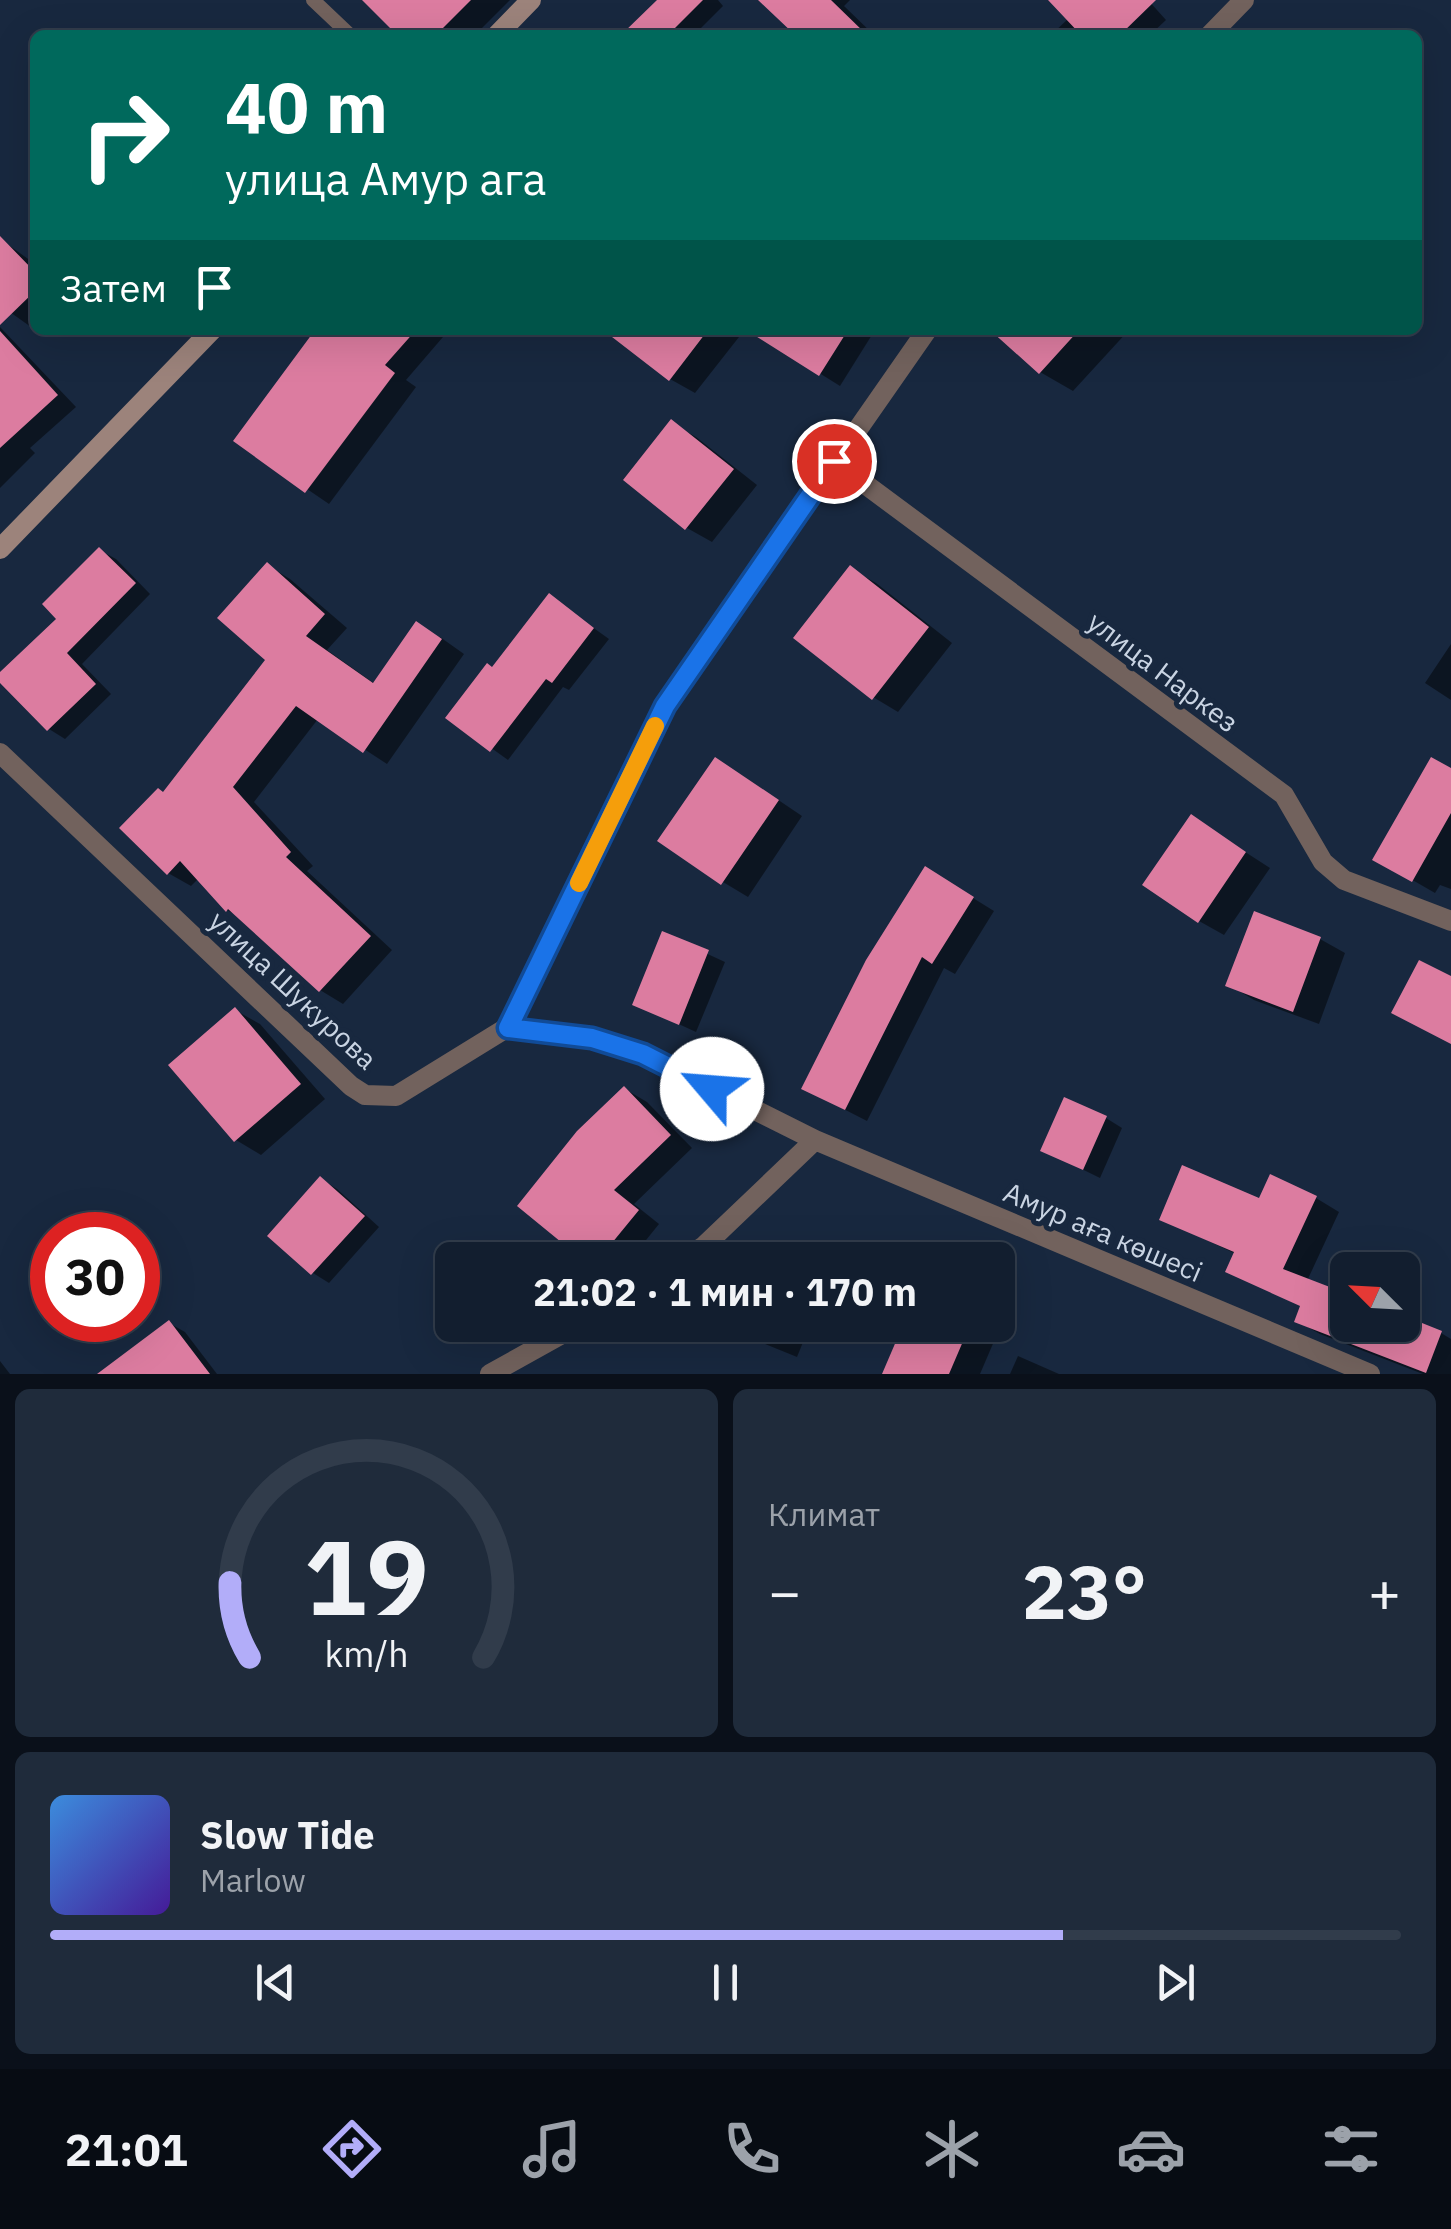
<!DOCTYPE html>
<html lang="ru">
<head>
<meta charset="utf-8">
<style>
	body { margin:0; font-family:"IBM Plex Sans",sans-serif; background:#1f2b3b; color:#f1f3f6; height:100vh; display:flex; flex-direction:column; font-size:38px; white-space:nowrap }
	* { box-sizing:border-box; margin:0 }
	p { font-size:32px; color:#9ca2aa }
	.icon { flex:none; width:55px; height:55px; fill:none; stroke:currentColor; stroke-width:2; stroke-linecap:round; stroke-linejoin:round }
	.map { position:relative; height:1374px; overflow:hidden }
	.side { display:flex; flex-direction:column; gap:15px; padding:15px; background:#0a101a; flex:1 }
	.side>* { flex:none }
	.top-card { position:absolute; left:30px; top:30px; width:1392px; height:305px; border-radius:15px; box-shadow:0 10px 40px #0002,0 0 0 2px #313c4b; background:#00695c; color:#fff; overflow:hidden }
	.needle { width:65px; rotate:294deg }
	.fabs { position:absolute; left:1330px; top:1252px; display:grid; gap:20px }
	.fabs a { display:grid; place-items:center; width:90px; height:90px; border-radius:15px; background:#121e2f; box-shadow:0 10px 40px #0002,0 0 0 2px #313c4b; font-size:50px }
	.speed { position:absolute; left:30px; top:1212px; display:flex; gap:20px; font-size:50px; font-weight:700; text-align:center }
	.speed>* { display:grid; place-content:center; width:130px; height:130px; border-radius:50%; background:#121e2f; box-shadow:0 10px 40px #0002,0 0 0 2px #313c4b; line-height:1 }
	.speed .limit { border:15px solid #d22; background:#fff; color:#111 }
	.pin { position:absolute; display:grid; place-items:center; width:85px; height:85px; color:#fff; margin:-42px; border:5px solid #fff; border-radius:50%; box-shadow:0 2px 10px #0007 }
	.me { position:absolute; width:110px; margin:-55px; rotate:297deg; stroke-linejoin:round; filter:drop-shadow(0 0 8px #0008) }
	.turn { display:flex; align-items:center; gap:35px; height:210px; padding:0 30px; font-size:45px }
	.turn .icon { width:130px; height:130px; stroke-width:2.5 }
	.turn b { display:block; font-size:70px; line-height:85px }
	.then { display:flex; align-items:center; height:95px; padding:0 30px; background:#0003; gap:20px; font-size:38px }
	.big { font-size:75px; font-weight:700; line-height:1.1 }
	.side .widget { flex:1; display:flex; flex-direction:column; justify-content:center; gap:15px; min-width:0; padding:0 35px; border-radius:15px; background:#1f2b3b }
	.side .dial { align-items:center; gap:0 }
	.dial svg { height:260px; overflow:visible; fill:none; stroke:#313c4b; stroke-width:7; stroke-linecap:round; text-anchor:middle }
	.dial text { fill:#f1f3f6; stroke:none }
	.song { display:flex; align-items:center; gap:30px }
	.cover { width:120px; height:120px; border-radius:15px; background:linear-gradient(135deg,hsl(210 70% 55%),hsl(260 70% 35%)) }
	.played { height:10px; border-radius:5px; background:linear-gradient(90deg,#b2adf9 75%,#313c4b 75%) }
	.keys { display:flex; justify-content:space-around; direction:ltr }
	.heat { display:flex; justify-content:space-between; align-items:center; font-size:55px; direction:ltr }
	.side .tiles { flex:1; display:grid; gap:15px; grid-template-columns:1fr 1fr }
	.widget:last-child { grid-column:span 2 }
	.trip { position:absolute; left:435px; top:1242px; width:580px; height:100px; border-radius:15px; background:#121e2f; box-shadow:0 10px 40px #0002,0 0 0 2px #313c4b; font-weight:700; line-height:100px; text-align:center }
	.menu { display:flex; height:160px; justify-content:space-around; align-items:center; background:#070c13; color:#9ca2aa }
	.menu .icon { width:70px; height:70px }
	.menu .on { color:#b2adf9 }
	.menu b { font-size:45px; color:#f1f3f6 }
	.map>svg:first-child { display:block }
	.shadow { fill:#0007 }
	.building { fill:#dc7ca0 }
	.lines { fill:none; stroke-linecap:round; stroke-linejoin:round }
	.lane { stroke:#72625d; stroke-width:14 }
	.street { stroke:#72625d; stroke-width:20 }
	.secondary { stroke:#9c837b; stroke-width:20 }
	.route-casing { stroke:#114b97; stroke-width:25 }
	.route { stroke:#1a73e8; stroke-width:18 }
	.slow { stroke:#f59e0b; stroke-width:18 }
	.labels { text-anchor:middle; stroke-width:10; stroke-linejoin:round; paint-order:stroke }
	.street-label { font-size:28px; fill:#c9d4e3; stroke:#18283f }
</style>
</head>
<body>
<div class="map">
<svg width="1451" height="1374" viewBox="0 0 1451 1374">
	<rect width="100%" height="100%" fill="#18283f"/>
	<path class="shadow" d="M 390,0 L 510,0 L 475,35 L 401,35 Z
		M 660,0 L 718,0 L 723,6 L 694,35 L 647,35 Z
		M 762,0 L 850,0 L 844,6 L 874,35 L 799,35 Z
		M 1075,0 L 1148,0 L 1166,20 L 1150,35 L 1051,35 L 1069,18 Z
		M 0,239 L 31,261 L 35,257 L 35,324 L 31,327 L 0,305 Z
		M 0,327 L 76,407 L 30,448 L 35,453 L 0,488 Z
		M 319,330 L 449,330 L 406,380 L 416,387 L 329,504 L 237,441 Z
		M 607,330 L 730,330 L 739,337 L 695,393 L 670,379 Z
		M 771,330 L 875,330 L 840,386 L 765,339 Z
		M 994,330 L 1129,330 L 1073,391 L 1040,372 Z
		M 671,423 L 696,437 L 757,485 L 712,542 L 687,528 L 626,480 Z
		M 99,550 L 116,559 L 150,594 L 82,664 L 111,694 L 65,739 L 49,729 L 0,676 L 60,619 Z
		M 267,565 L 290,579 L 347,628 L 327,650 L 375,684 L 440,637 L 464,654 L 387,764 L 318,719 L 254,802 L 313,866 L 307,871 L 392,950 L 343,1004 L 320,990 L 242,918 L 227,910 L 199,878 L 191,886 L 168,873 L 164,795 L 268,660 Z
		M 851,569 L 876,583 L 952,643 L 898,712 L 873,697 Z
		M 549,596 L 609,639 L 569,690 L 563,687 L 508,760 L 448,717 L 493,669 Z
		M 1451,644 L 1451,700 L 1425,683 Z
		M 1451,771 L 1451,889 L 1440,885 L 1435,893 L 1376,859 Z
		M 740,774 L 802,816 L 748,897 L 723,882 Z
		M 1191,817 L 1270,868 L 1224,935 L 1199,921 Z
		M 947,882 L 994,911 L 955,974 L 944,968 L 867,1121 L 826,1100 Z
		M 664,934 L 725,962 L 696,1032 L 635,1004 Z
		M 1320,939 L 1345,953 L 1319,1024 L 1254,1000 L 1229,985 Z
		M 235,1010 L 260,1024 L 325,1099 L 261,1155 L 236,1140 Z
		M 625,1089 L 647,1102 L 692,1148 L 634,1204 L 659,1224 L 630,1260 L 587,1260 Z
		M 1106,1118 L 1122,1128 L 1100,1178 L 1043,1150 Z
		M 321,1179 L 337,1189 L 379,1227 L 329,1283 L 313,1273 L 271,1236 Z
		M 1316,1198 L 1339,1212 L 1307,1281 L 1348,1325 L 1441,1333 L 1451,1339 L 1451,1374 L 1423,1374 L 1320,1334 L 1297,1321 L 1302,1307 L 1228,1271 L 1236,1254 L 1162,1219 Z
		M 169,1323 L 185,1332 L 217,1374 L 128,1374 Z
		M 998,1323 L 1001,1325 L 980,1374 L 885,1374 L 906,1325 Z
		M 525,1325 L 576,1325 L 548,1344 L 532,1334 Z
		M 735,1325 L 810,1325 L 797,1357 L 750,1338 L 733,1328 Z
		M 1018,1356 L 1059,1374 L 1010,1374 Z
		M 0,1361 L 10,1374 L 0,1374 Z"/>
	<path class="building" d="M 362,0 L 471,0 L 436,35 L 397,35 Z
		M 657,0 L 703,0 L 668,35 L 621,35 Z
		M 758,0 L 831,0 L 867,35 L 795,35 Z
		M 1048,0 L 1156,0 L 1120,35 L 1081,35 Z
		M 0,236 L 35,272 L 35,291 L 0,325 Z
		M 315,330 L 416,330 L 385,365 L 395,373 L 305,493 L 233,441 Z
		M 603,330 L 708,330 L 669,381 Z
		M 746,330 L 848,330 L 819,376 Z
		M 990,330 L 1079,330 L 1039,374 Z
		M 0,331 L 58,395 L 0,448 Z
		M 671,419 L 734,469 L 685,530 L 623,480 Z
		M 99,547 L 136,583 L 67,653 L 96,684 L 47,731 L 0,683 L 0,672 L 56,619 L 42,604 Z
		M 267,562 L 325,614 L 306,636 L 373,683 L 416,621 L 442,639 L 363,753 L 296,706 L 233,787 L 291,852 L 286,857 L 371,936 L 319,992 L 228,909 L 226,912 L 180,861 L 167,875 L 119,828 L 158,788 L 163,792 L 265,660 L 217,618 Z
		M 850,565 L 929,627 L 872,700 L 793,638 Z
		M 549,593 L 594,628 L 552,683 L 546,679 L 490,752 L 445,718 L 487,663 L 492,667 Z
		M 715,757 L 779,800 L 721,885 L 657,841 Z
		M 1431,757 L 1451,768 L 1451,813 L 1412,882 L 1372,860 Z
		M 1191,814 L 1246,852 L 1198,923 L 1142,885 Z
		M 925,866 L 974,897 L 932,964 L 922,957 L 845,1110 L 801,1089 L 866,960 Z
		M 1254,911 L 1321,937 L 1293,1012 L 1225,986 Z
		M 662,931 L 709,950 L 679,1025 L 632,1005 Z
		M 1419,960 L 1451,976 L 1451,1044 L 1391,1013 Z
		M 235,1007 L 301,1084 L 234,1142 L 168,1065 Z
		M 624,1086 L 671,1135 L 614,1190 L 639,1210 L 598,1260 L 583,1260 L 517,1206 L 577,1131 Z
		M 1064,1097 L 1107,1116 L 1083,1170 L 1040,1151 Z
		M 1182,1165 L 1259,1198 L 1270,1174 L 1317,1196 L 1283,1269 L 1348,1294 L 1348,1325 L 1402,1325 L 1402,1315 L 1442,1331 L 1426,1373 L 1294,1322 L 1300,1306 L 1225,1272 L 1234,1252 L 1159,1220 Z
		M 320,1176 L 365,1216 L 311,1275 L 267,1236 Z
		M 169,1320 L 210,1374 L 97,1374 Z
		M 903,1325 L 970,1325 L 949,1374 L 882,1374 Z"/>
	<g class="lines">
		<path class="lane" d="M 313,0 L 350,35"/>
		<path class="street" d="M 1210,35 L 1244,0
			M 834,461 L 1284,795 L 1323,862 L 1344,880 L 1451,921
			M 0,753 L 351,1086 L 365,1095 L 396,1096 L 508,1027 L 591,1039 L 643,1054 L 815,1140 L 704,1246 L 683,1260
			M 508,1027 L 665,706 L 927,330
			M 815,1140 L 1370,1374
			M 490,1374 L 578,1325"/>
		<path class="secondary" d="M 497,35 L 531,0
			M 0,549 L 212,330"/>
	</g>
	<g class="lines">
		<g class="route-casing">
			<path id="route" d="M 712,1089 L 643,1054 L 592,1038 L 508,1028 L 665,706 L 834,461"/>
		</g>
		<use href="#route" class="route"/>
		<path class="slow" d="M 579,883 L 655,726"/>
	</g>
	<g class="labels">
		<g class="street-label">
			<text transform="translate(1163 672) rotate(37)" y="10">улица Наркез</text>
			<text transform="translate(293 990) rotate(43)" y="10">улица Шукурова</text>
			<text transform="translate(1103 1232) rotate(23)" y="10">Амур аға көшесі</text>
		</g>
	</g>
</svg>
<div class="fabs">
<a><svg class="needle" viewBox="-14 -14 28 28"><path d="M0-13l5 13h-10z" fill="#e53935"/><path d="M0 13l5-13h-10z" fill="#9ca2aa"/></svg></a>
</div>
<div class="speed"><div class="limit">30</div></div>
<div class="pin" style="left:834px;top:461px;background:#d93025"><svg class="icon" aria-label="arrive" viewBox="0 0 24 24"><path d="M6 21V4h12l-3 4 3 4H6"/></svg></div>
<svg class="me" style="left:712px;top:1089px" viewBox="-20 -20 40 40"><circle r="19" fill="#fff"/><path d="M0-13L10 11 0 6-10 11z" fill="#1a73e8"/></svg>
<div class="trip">21:02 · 1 мин · 170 m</div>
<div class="top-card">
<div class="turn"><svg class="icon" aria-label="right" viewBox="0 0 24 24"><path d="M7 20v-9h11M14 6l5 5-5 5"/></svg><div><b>40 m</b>улица Амур ага</div></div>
<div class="then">Затем<svg class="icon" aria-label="arrive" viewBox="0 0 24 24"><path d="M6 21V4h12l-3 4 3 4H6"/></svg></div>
</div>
</div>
<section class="side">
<div class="tiles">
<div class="widget dial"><svg viewBox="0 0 100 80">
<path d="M14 69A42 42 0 1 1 86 69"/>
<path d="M14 69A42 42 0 0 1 8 46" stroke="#b2adf9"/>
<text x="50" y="56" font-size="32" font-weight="700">19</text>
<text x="50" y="72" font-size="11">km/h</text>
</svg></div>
<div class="widget"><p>Климат</p>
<div class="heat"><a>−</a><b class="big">23°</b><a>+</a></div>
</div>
<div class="widget">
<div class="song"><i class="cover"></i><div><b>Slow Tide</b><p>Marlow</p></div></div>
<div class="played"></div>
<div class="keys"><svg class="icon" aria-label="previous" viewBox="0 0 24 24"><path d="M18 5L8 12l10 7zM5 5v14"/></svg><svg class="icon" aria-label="pause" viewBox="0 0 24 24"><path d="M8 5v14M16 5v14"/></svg><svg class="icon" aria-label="next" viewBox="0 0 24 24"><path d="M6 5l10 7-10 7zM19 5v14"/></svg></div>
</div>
</div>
</section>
<nav class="menu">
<b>21:01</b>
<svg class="icon on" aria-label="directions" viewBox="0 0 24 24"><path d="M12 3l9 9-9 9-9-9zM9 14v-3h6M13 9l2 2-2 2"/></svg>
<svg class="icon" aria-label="music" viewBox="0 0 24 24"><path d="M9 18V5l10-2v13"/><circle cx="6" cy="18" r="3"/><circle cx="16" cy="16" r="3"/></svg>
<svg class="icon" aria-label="phone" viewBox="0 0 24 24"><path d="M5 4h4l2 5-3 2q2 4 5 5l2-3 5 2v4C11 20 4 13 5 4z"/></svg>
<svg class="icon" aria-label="climate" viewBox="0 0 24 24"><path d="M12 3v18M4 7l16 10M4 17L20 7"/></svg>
<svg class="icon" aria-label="car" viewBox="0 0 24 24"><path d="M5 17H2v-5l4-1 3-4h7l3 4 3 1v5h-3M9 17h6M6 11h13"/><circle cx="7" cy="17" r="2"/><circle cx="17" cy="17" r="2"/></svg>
<svg class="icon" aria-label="filters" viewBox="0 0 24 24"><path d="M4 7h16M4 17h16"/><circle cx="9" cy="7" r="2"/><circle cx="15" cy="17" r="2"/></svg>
</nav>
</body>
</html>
